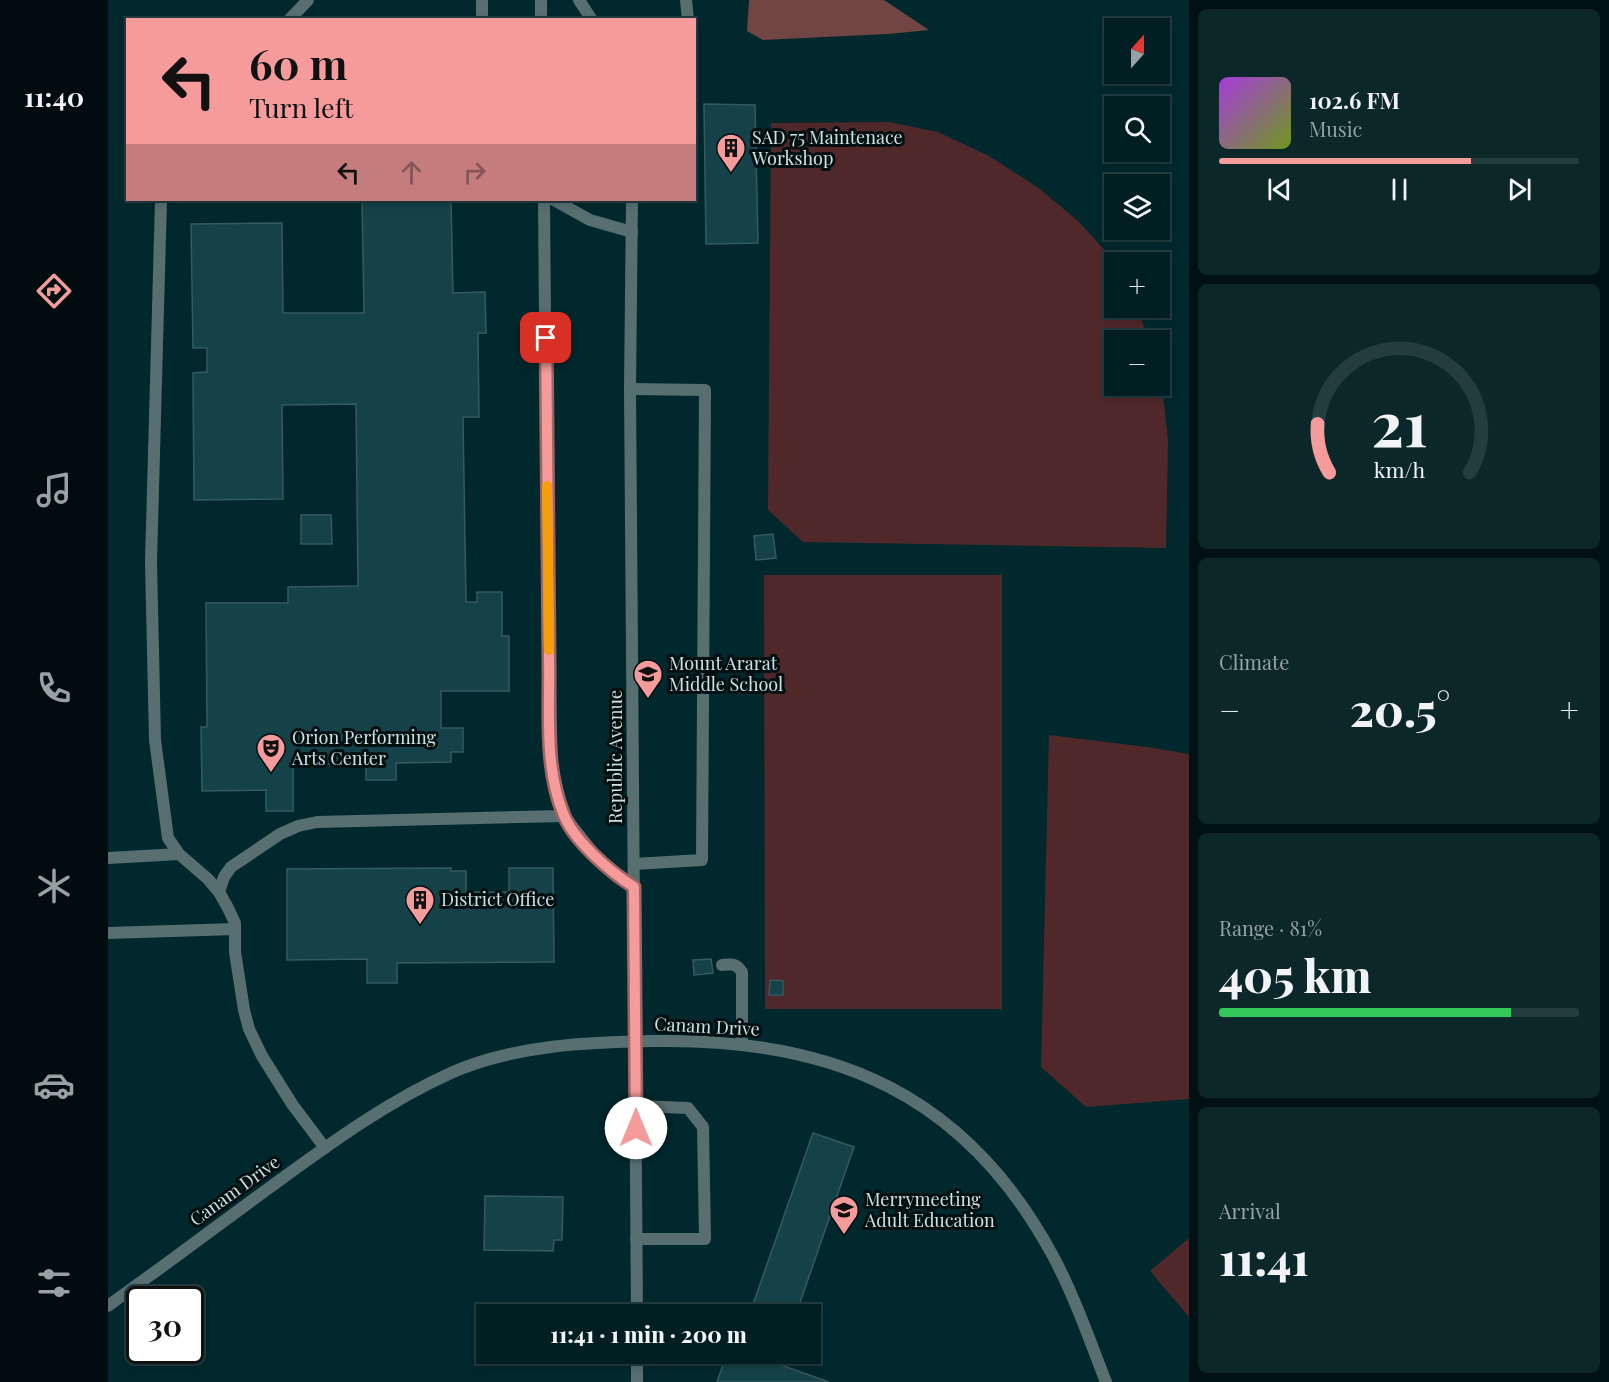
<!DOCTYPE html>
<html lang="en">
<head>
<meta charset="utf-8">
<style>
	body { margin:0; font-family:"Playfair Display",serif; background:#0b272a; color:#f1f3f6; height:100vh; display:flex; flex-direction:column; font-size:22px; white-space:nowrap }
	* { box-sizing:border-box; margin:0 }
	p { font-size:20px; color:#96a2a5 }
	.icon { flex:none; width:33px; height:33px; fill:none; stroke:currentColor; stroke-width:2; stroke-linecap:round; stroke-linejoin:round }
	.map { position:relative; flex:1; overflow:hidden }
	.sheet { display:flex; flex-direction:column; gap:9px; padding:9px; background:#011013; width:420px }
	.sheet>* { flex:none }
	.hud { position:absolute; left:18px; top:18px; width:570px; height:183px; border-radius:0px; box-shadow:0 3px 9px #0003,0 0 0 2px #233c40; background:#f59b9b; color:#111; overflow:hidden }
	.needle { width:39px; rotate:21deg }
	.tools { position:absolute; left:996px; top:18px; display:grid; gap:12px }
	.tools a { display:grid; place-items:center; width:66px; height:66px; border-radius:0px; background:#011e22; box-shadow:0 3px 9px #0003,0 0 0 2px #233c40; font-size:30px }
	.speed { position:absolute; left:18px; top:1286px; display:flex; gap:12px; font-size:30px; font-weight:700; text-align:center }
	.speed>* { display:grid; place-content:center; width:78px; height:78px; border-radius:50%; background:#011e22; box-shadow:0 3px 9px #0003,0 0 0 2px #233c40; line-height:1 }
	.speed .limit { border:3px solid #111; border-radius:9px; background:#fff; color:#111 }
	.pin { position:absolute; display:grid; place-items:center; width:51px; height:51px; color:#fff; margin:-26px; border-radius:12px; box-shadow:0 3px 9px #0006 }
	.me { position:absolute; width:66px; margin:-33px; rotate:0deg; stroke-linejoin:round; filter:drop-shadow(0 0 4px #0008) }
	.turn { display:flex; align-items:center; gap:21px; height:126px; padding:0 24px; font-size:27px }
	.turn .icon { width:78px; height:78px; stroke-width:2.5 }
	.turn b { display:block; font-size:42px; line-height:51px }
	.lanes { display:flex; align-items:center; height:57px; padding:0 24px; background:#0003; justify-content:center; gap:30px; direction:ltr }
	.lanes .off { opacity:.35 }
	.big { font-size:45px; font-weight:800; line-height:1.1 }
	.sheet .card { flex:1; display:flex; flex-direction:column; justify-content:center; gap:9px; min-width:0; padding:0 21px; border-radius:9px; background:#0b272a }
	.sheet .dial { align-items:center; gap:0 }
	.dial svg { height:156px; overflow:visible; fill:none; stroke:#233c40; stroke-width:7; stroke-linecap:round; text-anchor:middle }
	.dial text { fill:#f1f3f6; stroke:none }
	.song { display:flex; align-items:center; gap:18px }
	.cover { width:72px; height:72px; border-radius:9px; background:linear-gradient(135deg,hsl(280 70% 55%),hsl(80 70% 35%)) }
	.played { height:6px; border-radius:3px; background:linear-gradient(90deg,#f59b9b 70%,#233c40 70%) }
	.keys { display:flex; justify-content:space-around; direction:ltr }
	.heat { display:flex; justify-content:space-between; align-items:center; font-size:33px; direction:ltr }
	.charge { height:9px; border-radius:4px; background:linear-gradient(90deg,#34c759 81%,#233c40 0) }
	.trip { position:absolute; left:368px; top:1304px; width:345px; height:60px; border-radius:0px; background:#011e22; box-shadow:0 3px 9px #0003,0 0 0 2px #233c40; font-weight:800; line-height:60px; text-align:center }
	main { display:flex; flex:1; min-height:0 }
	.tab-bar { display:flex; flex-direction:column; width:108px; justify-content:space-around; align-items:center; background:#000c0e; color:#96a2a5 }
	.tab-bar .icon { width:42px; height:42px }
	.tab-bar .current { color:#f59b9b }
	.tab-bar b { font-size:27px; color:#f1f3f6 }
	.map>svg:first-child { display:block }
	.green { fill:#512829 }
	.water { fill:#714544 }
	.building { fill:#154249; stroke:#355a60; stroke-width:1.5 }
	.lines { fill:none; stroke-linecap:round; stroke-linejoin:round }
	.service { stroke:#586f72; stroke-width:12 }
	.minor { stroke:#586f72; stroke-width:12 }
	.route-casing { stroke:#9f6565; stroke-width:15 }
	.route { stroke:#f59b9b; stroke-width:10 }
	.slow { stroke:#f59e0b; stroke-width:10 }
	.labels { text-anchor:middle; stroke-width:6; stroke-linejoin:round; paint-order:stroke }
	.poi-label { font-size:18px; fill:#cde1e4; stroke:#020f11; text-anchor:start }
	.street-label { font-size:18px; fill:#cde1e4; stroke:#020f11 }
</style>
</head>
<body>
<main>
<nav class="tab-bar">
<b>11:40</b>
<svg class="icon current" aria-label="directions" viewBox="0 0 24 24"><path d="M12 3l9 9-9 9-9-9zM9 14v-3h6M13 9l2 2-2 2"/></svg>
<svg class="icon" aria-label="music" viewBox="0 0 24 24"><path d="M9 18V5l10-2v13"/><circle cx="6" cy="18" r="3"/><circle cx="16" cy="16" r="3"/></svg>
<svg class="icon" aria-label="phone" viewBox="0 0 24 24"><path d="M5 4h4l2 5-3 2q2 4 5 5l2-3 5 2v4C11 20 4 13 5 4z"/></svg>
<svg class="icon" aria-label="climate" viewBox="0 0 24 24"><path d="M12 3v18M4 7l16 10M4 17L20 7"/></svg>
<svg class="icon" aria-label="car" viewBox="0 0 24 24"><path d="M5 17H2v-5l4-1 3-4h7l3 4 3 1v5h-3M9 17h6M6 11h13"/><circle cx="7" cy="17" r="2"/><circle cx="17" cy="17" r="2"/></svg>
<svg class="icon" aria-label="filters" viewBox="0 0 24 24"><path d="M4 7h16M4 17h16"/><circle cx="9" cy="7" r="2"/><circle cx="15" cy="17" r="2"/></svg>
</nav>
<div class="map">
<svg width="1081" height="1382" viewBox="0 0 1081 1382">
	<rect width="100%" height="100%" fill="#01282d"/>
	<path class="green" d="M 781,122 L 830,132 L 881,156 L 932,189 L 971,222 L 1003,257 L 1006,264 L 1006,308 L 1029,308 L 1041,340 L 1006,340 L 1006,386 L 1052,386 L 1052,370 L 1053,375 L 1060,440 L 1058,548 L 695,542 L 660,510 L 663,123 Z
		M 656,575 L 894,575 L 894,1009 L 657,1009 Z
		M 941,735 L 1039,747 L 1081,754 L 1081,1099 L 978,1107 L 933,1067 Z
		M 1081,1238 L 1081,1317 L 1042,1271 Z"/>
	<path class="water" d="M 641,0 L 776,0 L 821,30 L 780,34 L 655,40 L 639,31 Z"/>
	<path class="building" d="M 596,104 L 647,105 L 650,243 L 598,244 Z
		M 254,200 L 343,200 L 345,293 L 377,292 L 378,333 L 370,333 L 371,417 L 355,417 L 358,602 L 369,602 L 369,592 L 394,592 L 394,636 L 401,636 L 401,691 L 333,691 L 333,728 L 355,728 L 355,752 L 343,752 L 343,762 L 288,763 L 288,780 L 258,780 L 258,764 L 204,764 L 204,761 L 185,761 L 185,811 L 158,811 L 158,790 L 94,791 L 93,727 L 99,727 L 98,603 L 180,603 L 180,587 L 250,586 L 248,404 L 174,405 L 175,499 L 86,500 L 85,373 L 99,372 L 99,348 L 85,348 L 83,224 L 174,223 L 175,313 L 256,313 Z
		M 193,515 L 223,515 L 224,544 L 193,544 Z
		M 665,534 L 668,558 L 648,560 L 646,536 Z
		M 343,868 L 343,871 L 358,871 L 358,892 L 401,892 L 401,868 L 445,868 L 446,962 L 289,963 L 289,983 L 259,983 L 259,959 L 179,960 L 179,869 Z
		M 603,959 L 605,973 L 586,975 L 585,960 Z
		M 662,980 L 675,981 L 675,995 L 661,995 Z
		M 705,1133 L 746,1147 L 688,1314 L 633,1314 L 634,1310 L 642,1313 Z
		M 377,1196 L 455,1197 L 454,1240 L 446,1240 L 445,1251 L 376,1250 Z
		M 619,1353 L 674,1353 L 670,1364 L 721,1382 L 609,1382 Z"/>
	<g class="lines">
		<path class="service" d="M 433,0 L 433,20
			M 471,0 L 484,20
			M 578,0 L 580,20
			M 181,20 L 200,0
			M 374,20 L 374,0
			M 53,200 L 43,562 L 47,740 L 60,838 L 71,854 L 100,879 L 111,892 L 120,908 L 127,923 L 127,952 L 136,1010 L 141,1029 L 154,1056 L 184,1104 L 217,1148
			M 436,200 L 439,565 L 444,770 L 456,816 L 489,858 L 508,876 L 527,887
			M 446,200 L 482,220 L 524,232
			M 522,389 L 597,390 L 594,860 L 526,864
			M 0,858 L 71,854
			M 111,892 L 116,877 L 123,867 L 172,834 L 190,826 L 209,822 L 456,816
			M 0,933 L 127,929
			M 614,965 C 624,964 628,963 634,972 L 634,1045
			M 528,1106 L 580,1108 L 595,1127 L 597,1239 L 528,1239"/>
		<path class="minor" d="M 524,200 L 522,389 L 529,1314
			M 0,1306 C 54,1267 107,1228 161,1188 C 220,1145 278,1102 345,1072 C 408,1045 480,1042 547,1041 C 726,1038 858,1094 945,1256 C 966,1295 982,1341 998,1382
			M 529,1353 L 529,1382"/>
	</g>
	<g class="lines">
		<g class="route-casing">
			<path id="route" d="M 438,338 C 440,445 439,552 441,660 C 442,710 436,765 455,813 C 465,840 502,872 526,887 L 528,1128"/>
		</g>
		<use href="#route" class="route"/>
		<path class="slow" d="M 439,486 L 441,650"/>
	</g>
	<defs>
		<g id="building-pin" transform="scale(1.5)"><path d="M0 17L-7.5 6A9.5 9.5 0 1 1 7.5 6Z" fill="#f59b9b" stroke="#020f11"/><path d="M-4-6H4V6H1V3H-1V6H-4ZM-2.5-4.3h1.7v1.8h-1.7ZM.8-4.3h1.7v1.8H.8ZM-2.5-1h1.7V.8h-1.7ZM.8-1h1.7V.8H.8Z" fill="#111"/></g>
		<g id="school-pin" transform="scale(1.5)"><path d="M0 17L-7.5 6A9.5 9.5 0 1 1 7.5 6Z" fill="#f59b9b" stroke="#020f11"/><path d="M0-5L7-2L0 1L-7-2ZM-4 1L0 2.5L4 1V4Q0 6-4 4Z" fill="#111"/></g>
		<g id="theatre-pin" transform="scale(1.5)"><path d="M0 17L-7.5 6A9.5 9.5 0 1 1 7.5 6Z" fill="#f59b9b" stroke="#020f11"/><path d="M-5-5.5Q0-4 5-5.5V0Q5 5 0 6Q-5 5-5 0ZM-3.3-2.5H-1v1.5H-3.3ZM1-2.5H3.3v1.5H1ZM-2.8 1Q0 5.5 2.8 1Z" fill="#111"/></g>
	</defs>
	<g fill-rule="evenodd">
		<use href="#building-pin" x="623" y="148"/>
		<use href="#school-pin" x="540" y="674"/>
		<use href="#theatre-pin" x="163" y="748"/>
		<use href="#building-pin" x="312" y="900"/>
		<use href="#school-pin" x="736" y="1210"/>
	</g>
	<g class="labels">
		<g class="poi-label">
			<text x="644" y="144">SAD 75 Maintenace<tspan x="644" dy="21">Workshop</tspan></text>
			<text x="561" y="670">Mount Ararat<tspan x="561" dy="21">Middle School</tspan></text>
			<text x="184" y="744">Orion Performing<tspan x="184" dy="21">Arts Center</tspan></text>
			<text x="333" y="906">District Office</text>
			<text x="757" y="1206">Merrymeeting<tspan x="757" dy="21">Adult Education</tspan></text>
		</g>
		<g class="street-label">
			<text transform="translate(508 757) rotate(-90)" y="6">Republic Avenue</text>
			<text transform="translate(599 1027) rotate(3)" y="6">Canam Drive</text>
			<text transform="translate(127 1191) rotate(-36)" y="6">Canam Drive</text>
		</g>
	</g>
</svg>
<div class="tools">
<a><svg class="needle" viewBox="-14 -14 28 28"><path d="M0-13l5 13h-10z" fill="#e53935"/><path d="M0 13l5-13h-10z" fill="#96a2a5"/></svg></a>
<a><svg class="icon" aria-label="search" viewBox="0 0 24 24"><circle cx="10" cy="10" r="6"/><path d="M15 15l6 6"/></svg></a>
<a><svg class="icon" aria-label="layers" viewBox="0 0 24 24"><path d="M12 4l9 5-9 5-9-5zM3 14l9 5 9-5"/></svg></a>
<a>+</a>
<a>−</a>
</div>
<div class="speed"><div class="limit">30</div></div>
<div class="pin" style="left:438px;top:338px;background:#d93025"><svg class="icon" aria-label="arrive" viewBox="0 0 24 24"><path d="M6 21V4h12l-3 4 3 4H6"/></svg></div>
<svg class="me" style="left:528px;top:1128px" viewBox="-20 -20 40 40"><circle r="19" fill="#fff"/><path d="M0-13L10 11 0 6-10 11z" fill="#f59b9b"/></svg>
<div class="trip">11:41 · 1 min · 200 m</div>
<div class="hud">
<div class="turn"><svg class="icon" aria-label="left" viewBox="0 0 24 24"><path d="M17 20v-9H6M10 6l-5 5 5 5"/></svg><div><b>60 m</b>Turn left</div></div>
<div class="lanes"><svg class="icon" aria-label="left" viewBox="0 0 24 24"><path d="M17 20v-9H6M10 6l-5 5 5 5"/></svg><svg class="icon off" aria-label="ahead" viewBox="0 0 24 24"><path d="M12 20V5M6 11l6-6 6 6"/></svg><svg class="icon off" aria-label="right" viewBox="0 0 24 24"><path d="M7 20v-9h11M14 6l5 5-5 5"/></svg></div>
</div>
</div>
<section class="sheet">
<div class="card">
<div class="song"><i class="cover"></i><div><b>102.6 FM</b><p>Music</p></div></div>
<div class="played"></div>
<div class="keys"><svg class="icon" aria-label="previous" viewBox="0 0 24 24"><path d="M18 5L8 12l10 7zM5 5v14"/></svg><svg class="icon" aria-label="pause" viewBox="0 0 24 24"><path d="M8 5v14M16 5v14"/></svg><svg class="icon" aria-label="next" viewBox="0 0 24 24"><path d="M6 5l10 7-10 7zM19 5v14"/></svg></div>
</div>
<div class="card dial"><svg viewBox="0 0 100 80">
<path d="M14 69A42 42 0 1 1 86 69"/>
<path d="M14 69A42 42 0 0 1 8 44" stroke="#f59b9b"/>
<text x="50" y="56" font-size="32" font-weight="700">21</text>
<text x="50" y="72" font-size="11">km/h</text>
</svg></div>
<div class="card"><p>Climate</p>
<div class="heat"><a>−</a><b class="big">20.5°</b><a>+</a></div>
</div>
<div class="card"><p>Range · 81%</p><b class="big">405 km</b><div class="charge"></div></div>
<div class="card"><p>Arrival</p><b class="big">11:41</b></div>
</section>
</main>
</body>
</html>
